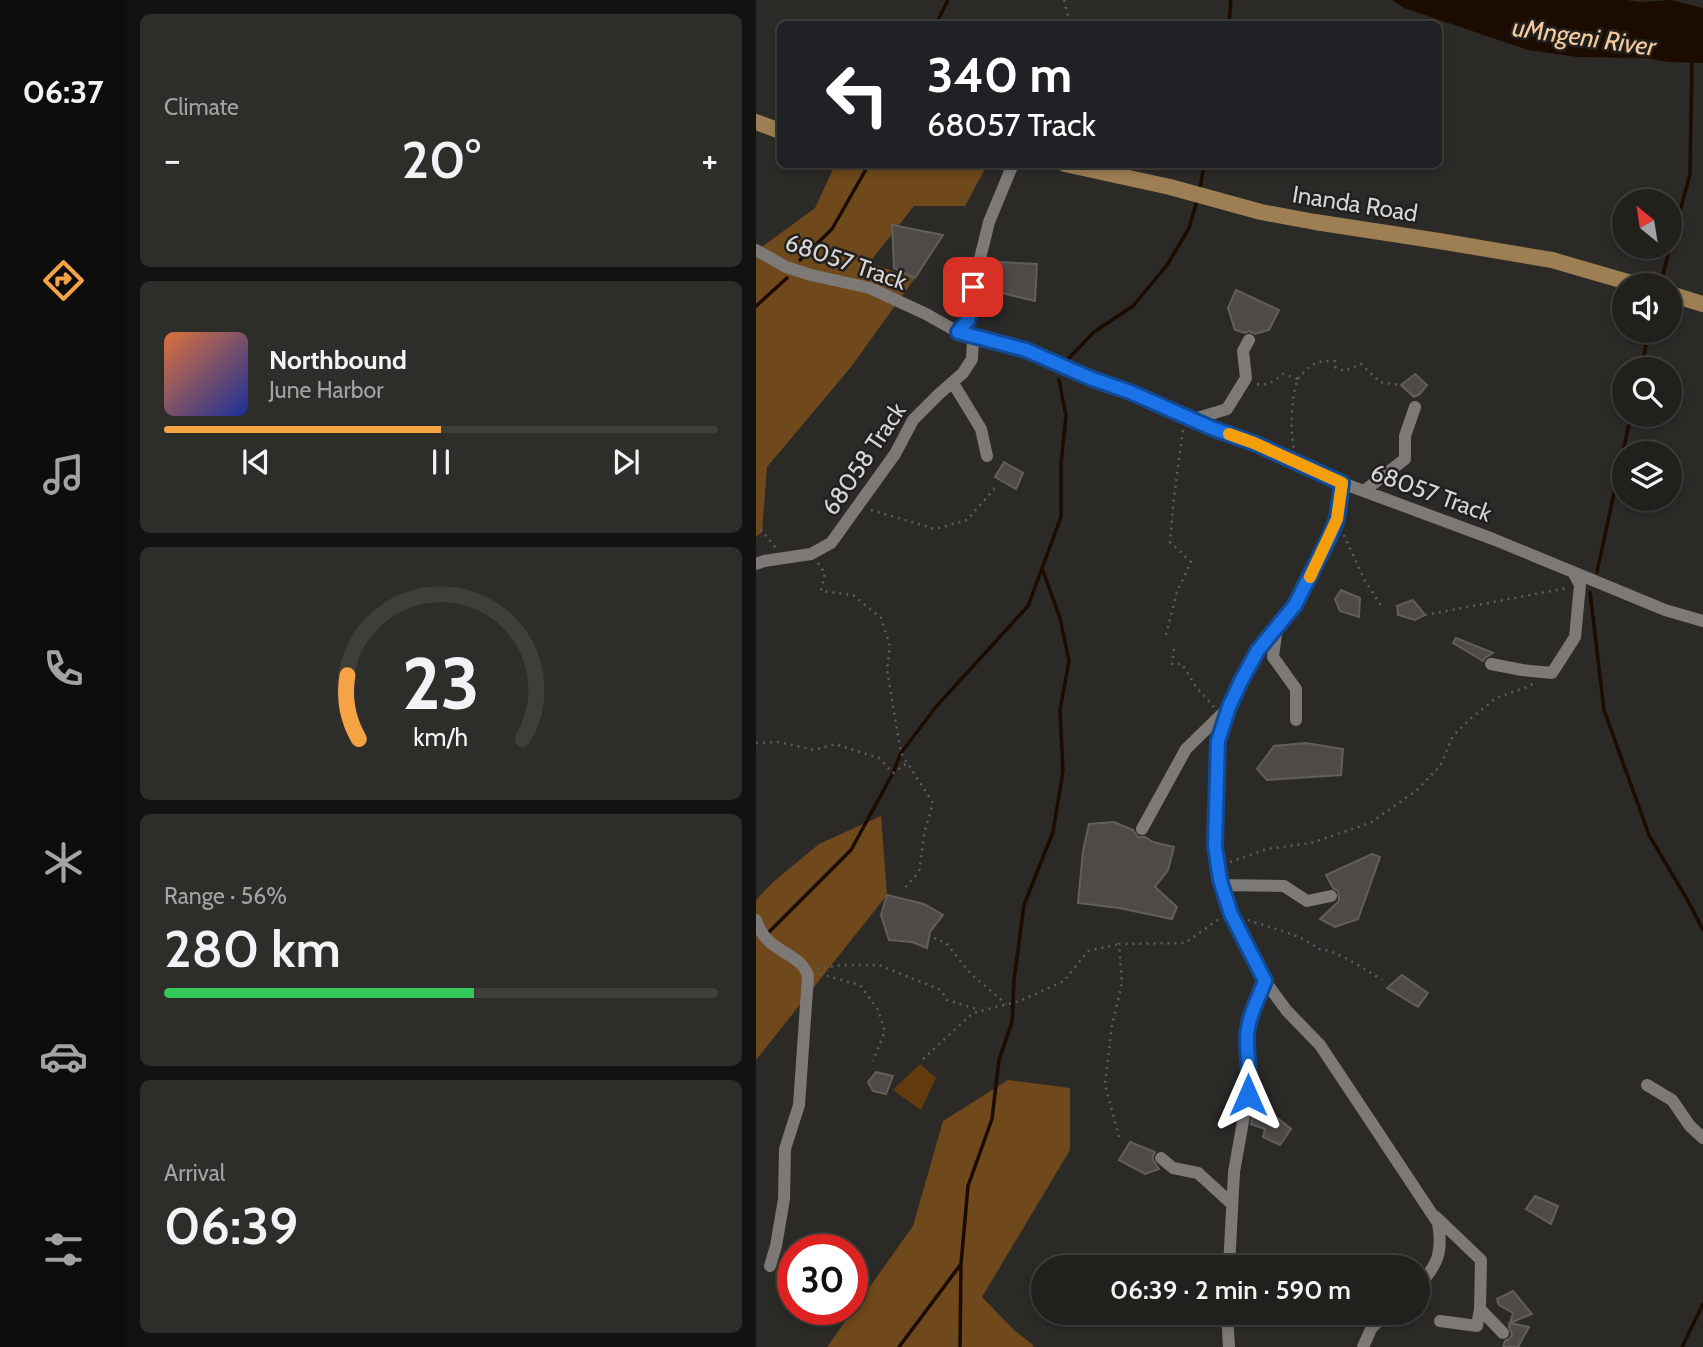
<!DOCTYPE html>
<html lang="en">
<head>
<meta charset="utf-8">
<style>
	body { margin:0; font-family:Cabin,sans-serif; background:#2d2d2a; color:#f1f3f6; height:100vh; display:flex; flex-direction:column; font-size:26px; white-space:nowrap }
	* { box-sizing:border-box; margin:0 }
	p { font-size:23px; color:#a2a3a4 }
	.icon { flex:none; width:38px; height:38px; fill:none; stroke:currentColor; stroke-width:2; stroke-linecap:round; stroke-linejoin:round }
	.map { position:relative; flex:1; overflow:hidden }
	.details { display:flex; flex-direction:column; gap:14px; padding:14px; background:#121210; width:630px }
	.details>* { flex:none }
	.hud { position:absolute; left:21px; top:21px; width:665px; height:147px; border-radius:10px; box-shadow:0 4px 10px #0003,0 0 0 2px #3e3e3b; background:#202124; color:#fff; overflow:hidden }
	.needle { width:46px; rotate:330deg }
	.buttons { position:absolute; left:856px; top:189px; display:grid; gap:14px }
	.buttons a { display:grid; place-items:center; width:70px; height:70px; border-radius:50%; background:#21201d; box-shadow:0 4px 10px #0003,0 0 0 2px #3e3e3b; font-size:35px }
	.speed { position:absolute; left:21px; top:1234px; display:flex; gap:14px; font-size:35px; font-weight:700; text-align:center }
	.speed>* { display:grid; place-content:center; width:91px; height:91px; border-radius:50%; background:#21201d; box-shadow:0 4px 10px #0003,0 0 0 2px #3e3e3b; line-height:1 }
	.speed .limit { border:10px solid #d22; background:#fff; color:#111 }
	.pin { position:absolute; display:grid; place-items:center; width:60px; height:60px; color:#fff; margin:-30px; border-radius:14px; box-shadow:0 4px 10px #0006 }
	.me { position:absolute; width:77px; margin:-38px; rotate:0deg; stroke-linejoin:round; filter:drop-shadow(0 0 5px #0008) }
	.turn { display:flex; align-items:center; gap:24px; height:147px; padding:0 35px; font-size:32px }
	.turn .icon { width:91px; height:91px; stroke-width:2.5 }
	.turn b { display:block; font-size:49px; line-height:60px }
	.big { font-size:52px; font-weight:600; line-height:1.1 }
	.details .tile { flex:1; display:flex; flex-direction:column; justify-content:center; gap:10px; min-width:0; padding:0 24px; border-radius:10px; background:#2d2d2a }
	.details .dial { align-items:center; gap:0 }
	.dial svg { height:182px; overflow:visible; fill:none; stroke:#3e3e3b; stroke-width:7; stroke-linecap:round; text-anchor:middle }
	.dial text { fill:#f1f3f6; stroke:none }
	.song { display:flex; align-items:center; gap:21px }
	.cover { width:84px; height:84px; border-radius:10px; background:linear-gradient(135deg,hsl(20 70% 55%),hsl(230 70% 35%)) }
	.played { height:7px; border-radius:4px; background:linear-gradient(90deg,#f5a345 50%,#3e3e3b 50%) }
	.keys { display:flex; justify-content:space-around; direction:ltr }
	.heat { display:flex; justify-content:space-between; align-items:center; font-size:38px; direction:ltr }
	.charge { height:10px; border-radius:5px; background:linear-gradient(90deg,#34c759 56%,#3e3e3b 0) }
	.trip { position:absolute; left:275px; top:1255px; width:399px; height:70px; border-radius:35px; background:#21201d; box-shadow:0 4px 10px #0003,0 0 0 2px #3e3e3b; font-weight:600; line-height:70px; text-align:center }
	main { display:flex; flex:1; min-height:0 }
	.dock { display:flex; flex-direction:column; width:126px; justify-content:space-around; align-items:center; background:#0d0d0c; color:#a2a3a4 }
	.dock .icon { width:49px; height:49px }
	.dock .selected { color:#f5a345 }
	.dock b { font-size:32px; color:#f1f3f6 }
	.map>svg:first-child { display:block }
	.green { fill:#613b0c }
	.forest { fill:#6f481b }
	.water { fill:#1c0c00 }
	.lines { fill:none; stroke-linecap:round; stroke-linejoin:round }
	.stream { stroke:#1c0c00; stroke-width:3.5 }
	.building { fill:#4d4a47; stroke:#615f5c; stroke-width:2 }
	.path { stroke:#5f5d5b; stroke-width:2.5; stroke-dasharray:2 5; stroke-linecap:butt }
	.street { stroke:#7c7976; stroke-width:12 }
	.secondary { stroke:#9d7f53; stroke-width:16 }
	.route-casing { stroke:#114b97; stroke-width:18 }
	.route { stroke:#1a73e8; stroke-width:12 }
	.slow { stroke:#f59e0b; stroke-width:12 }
	.labels { text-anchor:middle; stroke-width:5; stroke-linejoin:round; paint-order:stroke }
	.street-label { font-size:24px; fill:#d6d5d3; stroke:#22201e }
	.water-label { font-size:26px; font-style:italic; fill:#f7ca9d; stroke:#22201e }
</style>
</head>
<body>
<main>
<nav class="dock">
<b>06:37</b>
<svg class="icon selected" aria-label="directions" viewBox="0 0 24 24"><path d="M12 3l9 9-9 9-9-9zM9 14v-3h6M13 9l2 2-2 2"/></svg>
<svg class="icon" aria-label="music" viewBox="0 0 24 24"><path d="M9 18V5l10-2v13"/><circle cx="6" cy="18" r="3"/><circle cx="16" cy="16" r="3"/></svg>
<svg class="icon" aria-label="phone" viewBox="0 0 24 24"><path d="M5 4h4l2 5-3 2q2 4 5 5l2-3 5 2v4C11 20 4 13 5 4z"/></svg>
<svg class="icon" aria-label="climate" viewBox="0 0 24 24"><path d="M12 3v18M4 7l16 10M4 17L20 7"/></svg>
<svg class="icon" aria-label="car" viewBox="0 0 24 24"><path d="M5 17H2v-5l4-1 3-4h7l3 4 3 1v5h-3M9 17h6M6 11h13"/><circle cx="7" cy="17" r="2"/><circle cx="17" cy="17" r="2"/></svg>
<svg class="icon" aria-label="filters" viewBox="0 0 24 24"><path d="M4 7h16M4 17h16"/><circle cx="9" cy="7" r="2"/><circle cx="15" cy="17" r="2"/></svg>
</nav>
<section class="details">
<div class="tile"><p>Climate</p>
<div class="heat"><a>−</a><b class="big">20°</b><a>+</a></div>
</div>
<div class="tile">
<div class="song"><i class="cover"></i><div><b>Northbound</b><p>June Harbor</p></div></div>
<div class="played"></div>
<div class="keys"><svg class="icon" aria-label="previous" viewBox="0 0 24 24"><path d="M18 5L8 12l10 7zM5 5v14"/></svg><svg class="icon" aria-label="pause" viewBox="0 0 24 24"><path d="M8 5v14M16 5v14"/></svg><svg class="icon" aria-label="next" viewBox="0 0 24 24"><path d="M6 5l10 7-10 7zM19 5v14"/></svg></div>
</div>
<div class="tile dial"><svg viewBox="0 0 100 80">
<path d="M14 69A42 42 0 1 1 86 69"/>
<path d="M14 69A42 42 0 0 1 9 41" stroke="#f5a345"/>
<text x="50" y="56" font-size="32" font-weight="700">23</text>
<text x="50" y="72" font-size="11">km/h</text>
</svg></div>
<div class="tile"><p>Range · 56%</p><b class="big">280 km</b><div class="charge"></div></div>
<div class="tile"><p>Arrival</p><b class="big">06:39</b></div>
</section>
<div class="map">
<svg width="947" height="1347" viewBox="0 0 947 1347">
	<rect width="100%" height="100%" fill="#2c2a27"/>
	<path class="green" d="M 164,1064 L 180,1078 L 165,1110 L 137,1090 Z"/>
	<path class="forest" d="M 79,165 L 231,165 L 209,206 L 158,206 L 113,263 L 159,278 L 95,367 L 11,467 L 6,532 L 0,537 L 0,251 L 59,208 Z
		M 125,816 L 131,895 L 0,1060 L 0,900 L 16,883 L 63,844 Z
		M 252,1080 L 314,1088 L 314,1150 L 226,1297 L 258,1330 L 276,1344 L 278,1347 L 71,1347 L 157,1226 L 187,1121 Z"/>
	<path class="water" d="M 636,0 L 871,0 L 884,2 L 915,0 L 947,8 L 947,63 L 912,62 L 891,58 L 821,57 L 772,50 L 648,8 Z"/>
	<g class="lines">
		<path class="stream" d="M 180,24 L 192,0
			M 473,24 L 475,0
			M 444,190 L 448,164
			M 44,260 L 76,229 L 113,164
			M 904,285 L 934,174 L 936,60
			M 0,306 L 31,278
			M 313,358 L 338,332 L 377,306 L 411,265 L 433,228 L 441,201
			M 885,369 L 893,331
			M 841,572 L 875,415
			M 834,592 L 848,710 L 893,835 L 931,899 L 947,930
			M 11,934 L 95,850 L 137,773 L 145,753 L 179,708 L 272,606 L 305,517 L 305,463 L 310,416 L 303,380
			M 143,1347 L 205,1264 L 212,1186 L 236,1119 L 243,1060 L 256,1022 L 258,980 L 268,905 L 297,832 L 307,771 L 304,710 L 313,661 L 304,618 L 286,568
			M 204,1347 L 205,1265
			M 926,1347 L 947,1304"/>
	</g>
	<path class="building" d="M 136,225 L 187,235 L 159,278 L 138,268 Z
		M 240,262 L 281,264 L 279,301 L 238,291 Z
		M 480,290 L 523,310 L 513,330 L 499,334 L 493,331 L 489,333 L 479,330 L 472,308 Z
		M 659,374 L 671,385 L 664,394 L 658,397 L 645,385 Z
		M 248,462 L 267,473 L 260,489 L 239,477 Z
		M 585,590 L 604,598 L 603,617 L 584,611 L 579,599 Z
		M 657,600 L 669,615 L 659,620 L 642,615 L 641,606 Z
		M 700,638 L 737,653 L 729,658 L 727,661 L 697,643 Z
		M 550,743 L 587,749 L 585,775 L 511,780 L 501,769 L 518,746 Z
		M 358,822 L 377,830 L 382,837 L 389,837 L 397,842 L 418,847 L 412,870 L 399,887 L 421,907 L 416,919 L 363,908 L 322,903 L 327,851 L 333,824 Z
		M 616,854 L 624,857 L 602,919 L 579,927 L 564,919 L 583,901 L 583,898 L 582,891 L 577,888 L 570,875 Z
		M 131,895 L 168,904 L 187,915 L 174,932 L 171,948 L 156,942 L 133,940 L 125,915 Z
		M 646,975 L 672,993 L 662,1007 L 631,988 Z
		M 120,1072 L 137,1076 L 130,1094 L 117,1091 L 112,1082 Z
		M 498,1111 L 517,1119 L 519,1116 L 535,1129 L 524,1145 L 507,1137 L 509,1129 L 495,1124 Z
		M 374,1142 L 399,1152 L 397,1156 L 397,1160 L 403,1169 L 389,1174 L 363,1160 Z
		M 779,1196 L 802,1206 L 795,1224 L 770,1209 Z
		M 757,1291 L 776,1314 L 754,1323 L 773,1327 L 762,1347 L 747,1347 L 749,1341 L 753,1339 L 756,1335 L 753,1327 L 757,1313 L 743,1305 L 741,1299 Z"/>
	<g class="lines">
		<path class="path" d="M 308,0 L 314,24
			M 542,379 C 554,364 561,360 579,361 L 579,367 L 588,371 L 605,364 L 624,382 L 645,385
			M 501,384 C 512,386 518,381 527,374 L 542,379 C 535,396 534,430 538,449
			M 115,510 L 179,529 L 211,520 L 239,488
			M 0,524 L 20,548
			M 588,535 L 608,579 L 627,609
			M 62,563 L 69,573 L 65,591 L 97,595 L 125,618 L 134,646 L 131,670 L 145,753 L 177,803 L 169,830 L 163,872 L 146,891
			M 669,615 L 811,588
			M 410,635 L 421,592 L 435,562 L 414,542 L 418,497 L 427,430
			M 418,649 L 416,664 L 426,664 L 440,687 L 458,707
			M 0,743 L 22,742 L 58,750 L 79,744 L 123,758 L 137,773 L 151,763
			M 474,862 L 511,849 L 555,843 L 614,823 L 661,790 L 684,766 L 697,736 L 713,720 L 740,698 L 771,687 L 778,683
			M 492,920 C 511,927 548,935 562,949 C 577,948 612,971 626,980
			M 178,938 L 190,943 L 215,974 L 250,1004
			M 61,969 L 86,965 L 123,965 L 185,990 L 191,1000 L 224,1010
			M 64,974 L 104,985 L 122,1010 L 129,1031 L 117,1061
			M 167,1059 L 217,1013 L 264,1001 L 308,981 L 332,951 L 363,944
			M 363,1137 L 349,1084 L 356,1025 L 366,983 L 363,944 L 429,943 L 463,919"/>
		<path class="street" d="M 0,250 L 30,267 L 55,275 L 114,288 L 170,314 L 202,332 L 270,350 L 334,378 L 374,392 L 458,429 L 498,443 L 586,483 L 737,539 L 909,610 L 947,621
			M 202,332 L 212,320 L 217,287 L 233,222 L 257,164
			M 197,383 L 225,429 L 231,456
			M 435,420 L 471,409 L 490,378 L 487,351 L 493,340
			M 586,483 L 581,519 L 553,577 L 539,605 L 502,650 L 485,681 L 473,707 L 462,742 L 459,846 L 467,895 L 475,914 L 509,981 L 531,1011 L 564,1045 L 682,1223 C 687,1252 682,1265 662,1286
			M 608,491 L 649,459 L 649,436 L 659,407
			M 0,564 L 8,561 L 55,554 L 75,543 L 139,454 L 157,420 L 183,394 L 207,373 L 216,359 L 217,337
			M 521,627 L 517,657 L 540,689 L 540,720
			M 735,664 L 766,670 L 796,673 L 819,637 L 824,585 L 817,572
			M 386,829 L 430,749 L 470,710
			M 465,885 L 528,886 L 551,901 L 575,896
			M 0,920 C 3,929 8,937 15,943 C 28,954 47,959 52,976 L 43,1105 L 29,1149 L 28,1199 L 20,1246 L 14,1266
			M 891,1085 L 916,1100 L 934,1126 L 947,1138
			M 405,1158 L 417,1168 L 442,1173 L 476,1204
			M 680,1217 L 725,1260 L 724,1309 L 747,1333
			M 473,1267 L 478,1172 L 494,1082 L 490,1037 L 492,1024 L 509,981
			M 471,1312 L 473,1347
			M 684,1321 L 721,1326 L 724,1309
			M 607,1347 L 615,1329 L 631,1312"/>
		<path class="secondary" d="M 0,122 L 24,131
			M 309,164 L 414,187 L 505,212 L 559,222 L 683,241 L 796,260 L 882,285
			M 914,294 L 947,304"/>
	</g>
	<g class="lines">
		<g class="route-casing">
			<path id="route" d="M 217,287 L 212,320 L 202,332 L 270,350 L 334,378 L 374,392 L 458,429 L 498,443 L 586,483 L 581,519 L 574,536 L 539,605 L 502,650 L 485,681 L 473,707 L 462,741 L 459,846 L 464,880 L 475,914 L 509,981 C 502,999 491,1019 491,1039 C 491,1058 495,1076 492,1095"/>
		</g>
		<use href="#route" class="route"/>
		<path class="slow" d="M 473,434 L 498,443 L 586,483 L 581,519 L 554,577"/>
	</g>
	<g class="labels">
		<g class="street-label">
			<text transform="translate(599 204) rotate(9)" y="8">Inanda Road</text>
			<text transform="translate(90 262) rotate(19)" y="8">68057 Track</text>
			<text transform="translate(108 459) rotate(-56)" y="8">68058 Track</text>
			<text transform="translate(675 493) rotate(20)" y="8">68057 Track</text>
		</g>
		<g class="water-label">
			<text transform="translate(828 37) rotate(8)" y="9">uMngeni River</text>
		</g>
	</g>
</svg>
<div class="buttons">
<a><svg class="needle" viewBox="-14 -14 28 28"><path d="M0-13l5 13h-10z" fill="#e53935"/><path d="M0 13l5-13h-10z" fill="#a2a3a4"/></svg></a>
<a><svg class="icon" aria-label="sound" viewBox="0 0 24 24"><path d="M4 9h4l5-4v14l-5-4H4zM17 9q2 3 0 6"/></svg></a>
<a><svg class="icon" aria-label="search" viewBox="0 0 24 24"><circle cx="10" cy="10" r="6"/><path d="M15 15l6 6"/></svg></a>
<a><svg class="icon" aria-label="layers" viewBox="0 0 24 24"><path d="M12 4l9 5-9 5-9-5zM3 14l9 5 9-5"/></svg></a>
</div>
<div class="speed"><div class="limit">30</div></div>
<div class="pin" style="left:217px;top:287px;background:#d93025"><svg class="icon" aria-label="arrive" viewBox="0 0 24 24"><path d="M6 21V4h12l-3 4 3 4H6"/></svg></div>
<svg class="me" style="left:492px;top:1095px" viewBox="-20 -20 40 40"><path d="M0-17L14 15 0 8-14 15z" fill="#1a73e8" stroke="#fff" stroke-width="4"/></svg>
<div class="trip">06:39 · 2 min · 590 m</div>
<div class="hud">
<div class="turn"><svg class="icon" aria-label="left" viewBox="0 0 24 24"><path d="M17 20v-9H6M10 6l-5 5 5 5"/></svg><div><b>340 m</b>68057 Track</div></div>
</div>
</div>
</main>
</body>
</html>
